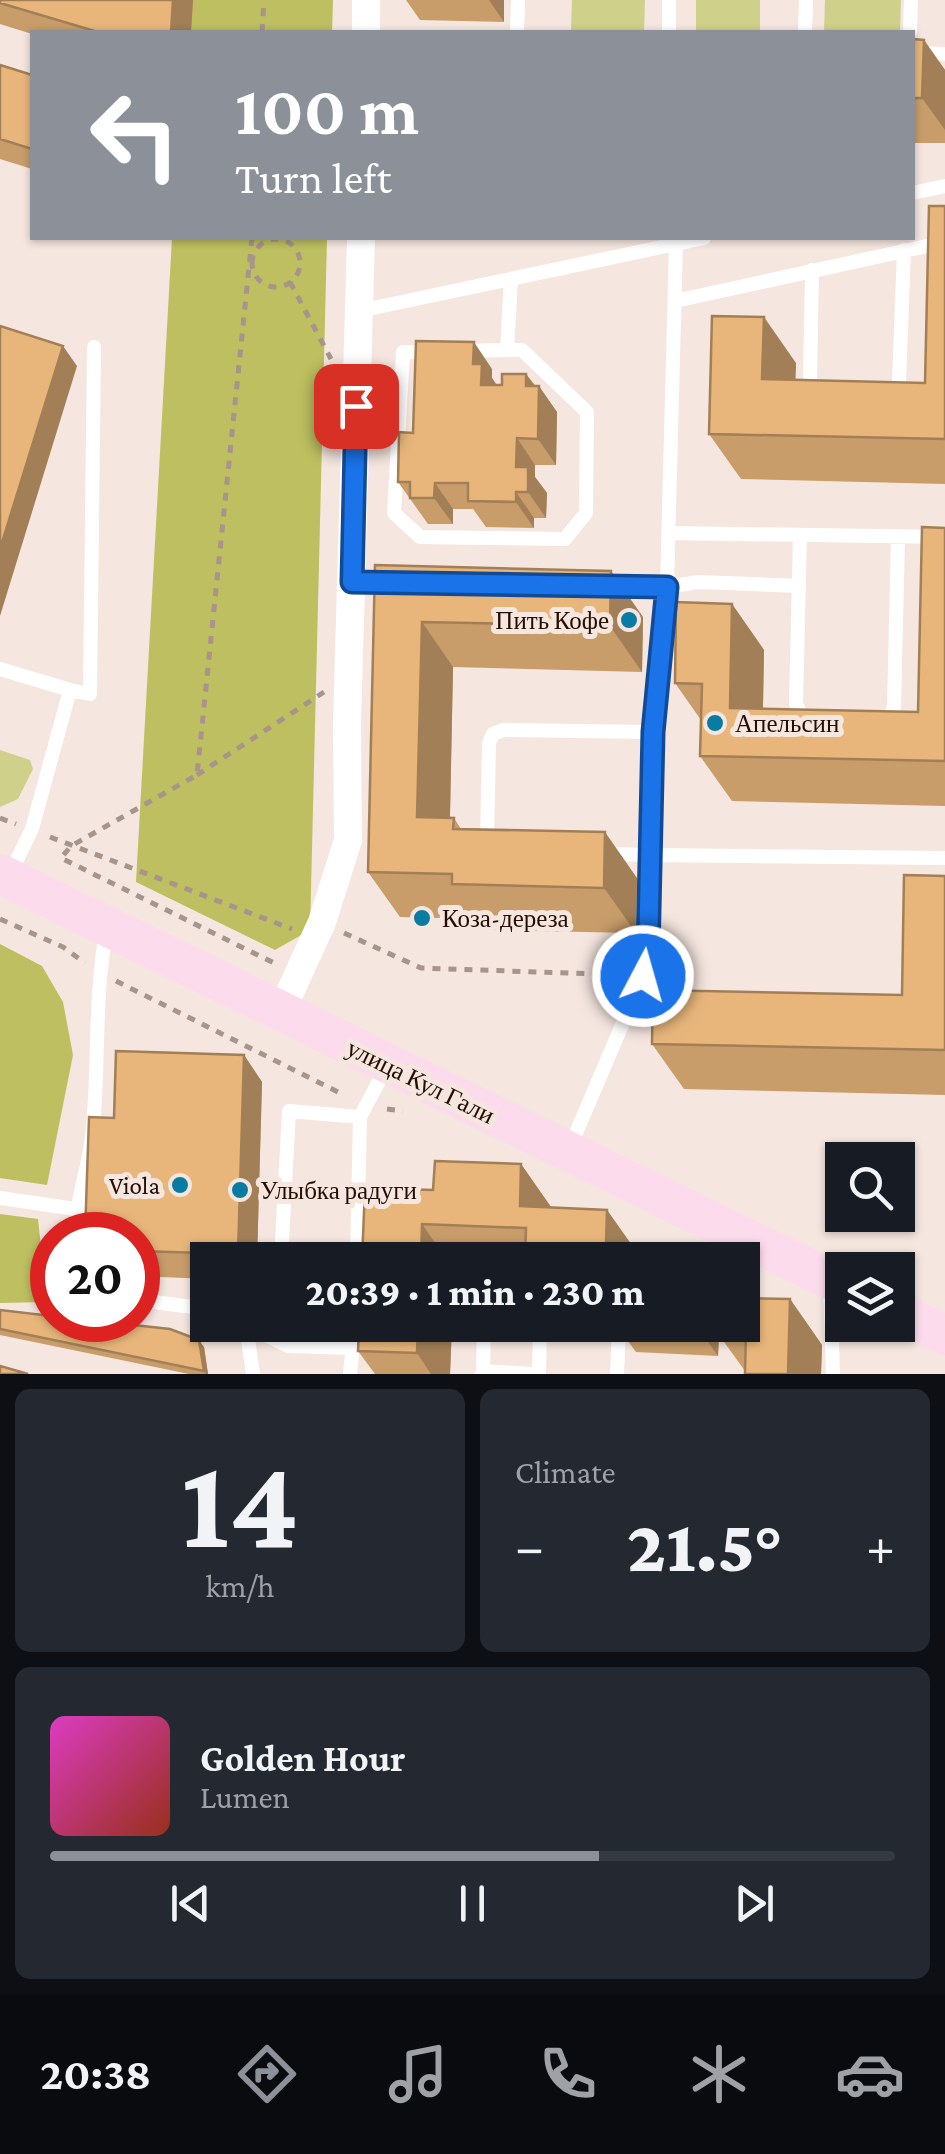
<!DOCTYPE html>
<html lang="en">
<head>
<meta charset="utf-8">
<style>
	body { margin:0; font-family:"Crimson Pro",serif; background:#242831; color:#f1f3f6; height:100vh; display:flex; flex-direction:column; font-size:38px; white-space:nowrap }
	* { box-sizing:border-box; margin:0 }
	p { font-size:32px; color:#9ea1a6 }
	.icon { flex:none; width:55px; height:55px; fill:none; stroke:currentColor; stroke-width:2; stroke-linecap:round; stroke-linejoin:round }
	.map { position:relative; height:1374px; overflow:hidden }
	.drawer { display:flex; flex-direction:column; gap:15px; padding:15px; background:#0d0f14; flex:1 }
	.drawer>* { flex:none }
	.banner { position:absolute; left:30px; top:30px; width:885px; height:210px; border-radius:0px; box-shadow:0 2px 8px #0004; background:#8c9099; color:#fff; overflow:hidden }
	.buttons { position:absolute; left:825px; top:1142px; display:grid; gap:20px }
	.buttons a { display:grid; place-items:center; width:90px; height:90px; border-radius:0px; background:#171b24; box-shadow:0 2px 8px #0004; font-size:50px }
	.speed { position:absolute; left:30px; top:1212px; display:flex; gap:20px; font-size:50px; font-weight:700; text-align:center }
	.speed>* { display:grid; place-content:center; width:130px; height:130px; border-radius:50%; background:#171b24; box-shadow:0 2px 8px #0004; line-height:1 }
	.speed .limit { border:15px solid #d22; background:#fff; color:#111 }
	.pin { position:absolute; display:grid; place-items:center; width:85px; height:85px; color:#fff; margin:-42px; border-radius:20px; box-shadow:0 5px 15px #0006 }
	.me { position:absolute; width:110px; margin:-55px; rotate:6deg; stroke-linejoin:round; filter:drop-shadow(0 0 8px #0008) }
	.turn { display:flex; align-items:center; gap:35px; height:210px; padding:0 40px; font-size:45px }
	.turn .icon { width:130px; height:130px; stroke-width:2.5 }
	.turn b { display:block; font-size:70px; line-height:85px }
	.big { font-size:75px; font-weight:800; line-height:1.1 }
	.drawer .widget { flex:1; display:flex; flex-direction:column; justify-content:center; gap:15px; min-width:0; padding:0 35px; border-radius:15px; background:#242831 }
	.drawer .dial { align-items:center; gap:0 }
	.dial b { font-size:130px; line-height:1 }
	.song { display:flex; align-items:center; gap:30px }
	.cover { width:120px; height:120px; border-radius:15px; background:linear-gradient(135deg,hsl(310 70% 55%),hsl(10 70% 35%)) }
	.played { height:10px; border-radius:5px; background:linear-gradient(90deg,#8c9099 65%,#363941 65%) }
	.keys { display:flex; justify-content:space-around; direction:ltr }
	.heat { display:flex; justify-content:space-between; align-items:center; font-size:55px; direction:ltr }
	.drawer .tiles { flex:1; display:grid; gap:15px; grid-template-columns:1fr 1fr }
	.widget:last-child { grid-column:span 2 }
	.trip { position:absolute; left:190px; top:1242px; width:570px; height:100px; border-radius:0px; background:#171b24; box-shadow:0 2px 8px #0004; font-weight:800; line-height:100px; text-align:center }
	.tabs { display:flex; height:160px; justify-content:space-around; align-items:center; background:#090b0e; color:#9ea1a6 }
	.tabs .icon { width:70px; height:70px }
	.tabs .on { color:#8c9099 }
	.tabs b { font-size:45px; color:#f1f3f6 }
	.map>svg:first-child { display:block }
	.green { fill:#cfd18a }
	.forest { fill:#bdbf60 }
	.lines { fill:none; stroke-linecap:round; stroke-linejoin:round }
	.path { stroke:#a7948b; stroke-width:5; stroke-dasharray:8 8; stroke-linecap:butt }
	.lane { stroke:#fff; stroke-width:14 }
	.street { stroke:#fff; stroke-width:28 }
	.secondary { stroke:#fcdcec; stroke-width:40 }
	.wall { fill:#c89d6a }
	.shaded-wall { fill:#a27f56 }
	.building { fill:#e8b67b; stroke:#a27f56; stroke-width:2.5 }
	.route-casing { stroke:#114b97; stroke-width:25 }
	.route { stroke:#1a73e8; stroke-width:18 }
	.poi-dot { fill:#097ca4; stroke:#f5e6df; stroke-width:4 }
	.labels { text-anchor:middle; stroke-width:10; stroke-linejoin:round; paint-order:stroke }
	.poi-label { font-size:25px; fill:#260e02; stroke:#f5e6df; text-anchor:start }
	.street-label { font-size:25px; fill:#260e02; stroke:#f5e6df }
</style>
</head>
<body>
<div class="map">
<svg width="945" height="1374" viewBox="0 0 945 1374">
	<rect width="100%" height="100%" fill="#f5e6df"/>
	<path class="green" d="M 572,0 L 645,0 L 644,32 L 571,32 Z
		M 696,0 L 760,0 L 760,32 L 696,32 Z
		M 825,0 L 901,0 L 900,32 L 824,32 Z
		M 0,750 L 30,760 L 33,769 L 18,799 L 0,807 Z"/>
	<path class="forest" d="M 186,0 L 333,0 L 332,32 L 184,32 Z
		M 172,238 L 327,238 L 310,930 L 275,950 L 136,882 Z
		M 0,944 L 42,966 L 63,1002 L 73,1055 L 47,1185 L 0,1178 Z
		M 0,1214 L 38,1219 L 47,1302 L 0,1303 Z"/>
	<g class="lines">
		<path class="path" d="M 262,32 L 264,0
			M 252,238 L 197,775 L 71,846 L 61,858 L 278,965
			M252 263a24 24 0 1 1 48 0a24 24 0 1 1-48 0Z
			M 290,282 L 331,359
			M 197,775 L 324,692
			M 0,818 L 16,824
			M 50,837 L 292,929
			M 0,919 L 63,947 L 85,963
			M 344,933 L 421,968 L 625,975
			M 116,981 L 344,1095
			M 387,1109 L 403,1111"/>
		<path class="lane" d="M 517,32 L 518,0
			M 669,32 L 669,0
			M 805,32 L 806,0
			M 910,32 L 911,0
			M 912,53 L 945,54
			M 912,193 L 945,186
			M 676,243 L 667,587 L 653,732 L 650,855 L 945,858
			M 812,270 L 810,380 L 813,390 L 818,392
			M 675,301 L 945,242
			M 359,311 L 704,238
			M 462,351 L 507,350
			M 430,352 L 403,352 L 394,513 L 420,537 L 565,539 L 586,513 L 587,412 L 522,350 L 507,350 L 511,279
			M 889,394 L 896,391 L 899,383 L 904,250
			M 669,533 L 945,537
			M 800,535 L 796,703 L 800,713 L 809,718
			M 603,586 L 667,587 L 699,582 L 799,586
			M 0,669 L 70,690 L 32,829 L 9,876
			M 70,690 L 90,694 L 94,347
			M 880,721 L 890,717 L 894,707 L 898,537
			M 491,846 L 487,840 L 489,743 L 493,734 L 503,730 L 653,732
			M 570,1147 L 643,976 L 648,952 L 650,855 L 605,854
			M 0,1198 L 76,1209
			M 77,1235 C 75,1200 88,1171 92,1137 C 100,1067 93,998 107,929
			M 281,1260 L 289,1111 L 360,1117
			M 357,1260 L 360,1117 L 387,1066
			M 830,1285 L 833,1374
			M 138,1300 L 208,1309
			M 246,1325 L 288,1346 L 354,1348
			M 246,1325 L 253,1374
			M 540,1325 L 619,1329 L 617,1374
			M 483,1371 L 484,1325
			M 350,1374 L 355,1325
			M 482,1374 L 483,1371 L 532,1374
			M 539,1374 L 540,1325"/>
		<path class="street" d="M 366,32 L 366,0
			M 281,1012 L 322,922 L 348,840 L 347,723 L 361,238"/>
		<path class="secondary" d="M 0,874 L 842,1285
			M 898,1312 L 945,1335"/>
	</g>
	<path class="wall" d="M 0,0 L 193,0 L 191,32 L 32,34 L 0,24 Z
		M 406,0 L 504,0 L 504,22 L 420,20 Z
		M 912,39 L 924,40 L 945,70 L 945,143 L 912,143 Z
		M 0,65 L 32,75 L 32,169 L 0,159 Z
		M 945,206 L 945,484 L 741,479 L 709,434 L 796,363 L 795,380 L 925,383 Z
		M 492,369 L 492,378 L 497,385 L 502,385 L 526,374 L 557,412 L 556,465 L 535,465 L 535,477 L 547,493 L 546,518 L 534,518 L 534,528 L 486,527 L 473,509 L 453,509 L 453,524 L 428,524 L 398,482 L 413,433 Z
		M 945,528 L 945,806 L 732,801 L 700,756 L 701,720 L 675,683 L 732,604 L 764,650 L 763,709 L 918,712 Z
		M 375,565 L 643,617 L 642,672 L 453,667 L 450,818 L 454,818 L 461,829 L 637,878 L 636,933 L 484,930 L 477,919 L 400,917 L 368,872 Z
		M 945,876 L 945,1095 L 684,1089 L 652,1044 L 902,995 Z
		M 244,1055 L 262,1082 L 257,1260 L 208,1260 L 208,1279 L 138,1276 L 138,1235 L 114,1118 Z
		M 521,1164 L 551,1207 L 607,1210 L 631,1245 L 698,1260 L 362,1260 L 433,1190 Z
		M 790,1299 L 822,1345 L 821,1374 L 745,1374 L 745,1371 L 719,1335 L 718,1356 L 636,1352 L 616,1325 L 742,1325 Z
		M 0,1310 L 204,1347 L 208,1374 L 189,1374 L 0,1335 Z
		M 359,1325 L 452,1325 L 450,1374 L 375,1374 L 358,1351 Z"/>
	<path class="shaded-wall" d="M 173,0 L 193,0 L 191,32 L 171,32 Z
		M 489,0 L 504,0 L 504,22 Z
		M 924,40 L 945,70 L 945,130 L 922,98 Z
		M 764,317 L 796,363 L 794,425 L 762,379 Z
		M 474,342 L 492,369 L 492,378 L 500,391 L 481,385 L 473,364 Z
		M 63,346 L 77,366 L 0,616 L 0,549 Z
		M 526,374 L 539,392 L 539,386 L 557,412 L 556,465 L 538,439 L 526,386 Z
		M 517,438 L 535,465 L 535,477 L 547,493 L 546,518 L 528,492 L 516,467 Z
		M 435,483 L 453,509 L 453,524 L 434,498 Z
		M 516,492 L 534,518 L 534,528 L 516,502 Z
		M 611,571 L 643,617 L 642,672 L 610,626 Z
		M 732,604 L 764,650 L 762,753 L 730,708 Z
		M 422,622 L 453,667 L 449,862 L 417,817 Z
		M 605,832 L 637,878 L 636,933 L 604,888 Z
		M 244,1055 L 262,1082 L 257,1260 L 242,1260 L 238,1254 Z
		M 521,1164 L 553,1210 L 520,1206 Z
		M 607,1210 L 639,1255 L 606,1244 Z
		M 422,1224 L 447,1260 L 421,1260 Z
		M 689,1247 L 698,1260 L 688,1260 Z
		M 790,1299 L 822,1345 L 821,1374 L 788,1374 Z
		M 418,1325 L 452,1325 L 450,1374 L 431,1374 L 417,1353 Z
		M 696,1325 L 719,1325 L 716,1330 L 719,1335 L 718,1356 Z
		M 199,1340 L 204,1347 L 208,1374 L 206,1374 L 204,1371 Z"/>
	<path class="building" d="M 0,0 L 173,0 L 171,32 L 98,32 L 0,3 Z
		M 912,39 L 924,40 L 922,98 L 912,98 Z
		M 0,65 L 32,75 L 32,149 L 0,139 Z
		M 929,206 L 945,206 L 945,439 L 709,434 L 712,316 L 764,317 L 762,379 L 925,383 Z
		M 0,326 L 63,346 L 0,549 Z
		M 416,341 L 474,342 L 473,364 L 482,364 L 481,385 L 502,385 L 502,374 L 526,374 L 526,386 L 539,386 L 538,439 L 517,438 L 516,467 L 528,467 L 528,492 L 516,492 L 516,502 L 468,501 L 468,483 L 435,483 L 434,498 L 410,498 L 410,482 L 398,482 L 399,432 L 413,433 Z
		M 922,527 L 945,528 L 945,761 L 700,756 L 702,684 L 675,683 L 676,602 L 732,604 L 730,708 L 918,712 Z
		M 375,565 L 611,571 L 610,626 L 422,622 L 417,817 L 454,818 L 453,829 L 605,832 L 604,888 L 452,884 L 452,874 L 368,872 Z
		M 904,875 L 945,876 L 945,1050 L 652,1044 L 653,990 L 902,995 Z
		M 116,1051 L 244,1055 L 238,1254 L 138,1251 L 138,1235 L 85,1235 L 89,1117 L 114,1118 Z
		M 435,1161 L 521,1164 L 520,1206 L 607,1210 L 606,1244 L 689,1247 L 688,1260 L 525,1260 L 526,1228 L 422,1224 L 421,1260 L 362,1260 L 365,1188 L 433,1190 Z
		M 742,1298 L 790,1299 L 788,1374 L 745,1374 L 746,1331 L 716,1330 L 716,1325 L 742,1325 Z
		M 0,1310 L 52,1316 L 52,1320 L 88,1320 L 170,1329 L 199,1340 L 204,1371 L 0,1329 Z
		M 359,1325 L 418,1325 L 417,1353 L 358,1351 Z
		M 0,1366 L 28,1374 L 0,1374 Z"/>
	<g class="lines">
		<g class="route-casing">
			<path id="route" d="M 356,406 L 352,582 L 667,587 L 653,732 L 648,952 L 643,976"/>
		</g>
		<use href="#route" class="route"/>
	</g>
	<g class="poi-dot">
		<circle cx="629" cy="620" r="10"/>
		<circle cx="715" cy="723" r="10"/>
		<circle cx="422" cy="918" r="10"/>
		<circle cx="180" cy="1185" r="10"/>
		<circle cx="240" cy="1190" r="10"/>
	</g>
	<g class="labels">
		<g class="poi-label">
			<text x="609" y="629" text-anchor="end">Пить Кофе</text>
			<text x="735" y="732">Апельсин</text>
			<text x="442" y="927">Коза-дереза</text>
			<text x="160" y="1194" text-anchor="end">Viola</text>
			<text x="260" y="1199">Улыбка радуги</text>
		</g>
		<g class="street-label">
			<text transform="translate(421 1081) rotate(26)" y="9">улица Кул Гали</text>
		</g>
	</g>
</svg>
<div class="buttons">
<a><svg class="icon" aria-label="search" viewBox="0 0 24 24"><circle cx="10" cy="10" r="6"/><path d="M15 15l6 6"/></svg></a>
<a><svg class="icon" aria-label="layers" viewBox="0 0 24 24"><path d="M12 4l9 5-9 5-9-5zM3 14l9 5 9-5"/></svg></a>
</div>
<div class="speed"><div class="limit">20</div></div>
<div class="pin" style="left:356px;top:406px;background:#d93025"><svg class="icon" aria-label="arrive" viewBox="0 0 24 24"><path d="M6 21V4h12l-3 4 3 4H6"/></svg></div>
<svg class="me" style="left:643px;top:976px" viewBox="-20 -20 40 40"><circle r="17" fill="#1a73e8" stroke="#fff" stroke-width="3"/><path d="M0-11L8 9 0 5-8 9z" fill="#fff"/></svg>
<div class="trip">20:39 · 1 min · 230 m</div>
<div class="banner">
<div class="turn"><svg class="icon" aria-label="left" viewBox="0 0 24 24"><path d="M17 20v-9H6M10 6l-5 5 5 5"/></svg><div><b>100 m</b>Turn left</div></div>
</div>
</div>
<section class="drawer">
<div class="tiles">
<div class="widget dial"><b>14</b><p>km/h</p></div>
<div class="widget"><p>Climate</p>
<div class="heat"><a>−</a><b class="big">21.5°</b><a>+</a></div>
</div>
<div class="widget">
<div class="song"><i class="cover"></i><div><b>Golden Hour</b><p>Lumen</p></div></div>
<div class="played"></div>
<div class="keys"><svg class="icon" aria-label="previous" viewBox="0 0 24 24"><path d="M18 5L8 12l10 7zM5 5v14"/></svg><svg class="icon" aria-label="pause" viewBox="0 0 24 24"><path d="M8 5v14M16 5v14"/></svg><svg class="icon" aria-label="next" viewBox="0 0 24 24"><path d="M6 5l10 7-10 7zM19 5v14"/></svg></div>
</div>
</div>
</section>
<nav class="tabs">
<b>20:38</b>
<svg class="icon on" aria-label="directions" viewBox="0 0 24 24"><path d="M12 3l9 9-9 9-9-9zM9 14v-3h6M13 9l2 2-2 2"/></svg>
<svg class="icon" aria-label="music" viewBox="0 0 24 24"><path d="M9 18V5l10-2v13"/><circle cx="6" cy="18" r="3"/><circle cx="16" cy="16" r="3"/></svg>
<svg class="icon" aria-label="phone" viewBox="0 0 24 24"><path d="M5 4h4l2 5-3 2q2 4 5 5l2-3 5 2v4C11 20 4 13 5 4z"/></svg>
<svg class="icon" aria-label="climate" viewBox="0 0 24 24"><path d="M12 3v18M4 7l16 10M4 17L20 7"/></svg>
<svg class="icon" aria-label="car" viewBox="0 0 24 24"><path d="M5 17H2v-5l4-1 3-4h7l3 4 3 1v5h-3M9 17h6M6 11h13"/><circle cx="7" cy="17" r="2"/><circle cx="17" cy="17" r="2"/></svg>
</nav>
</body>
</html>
